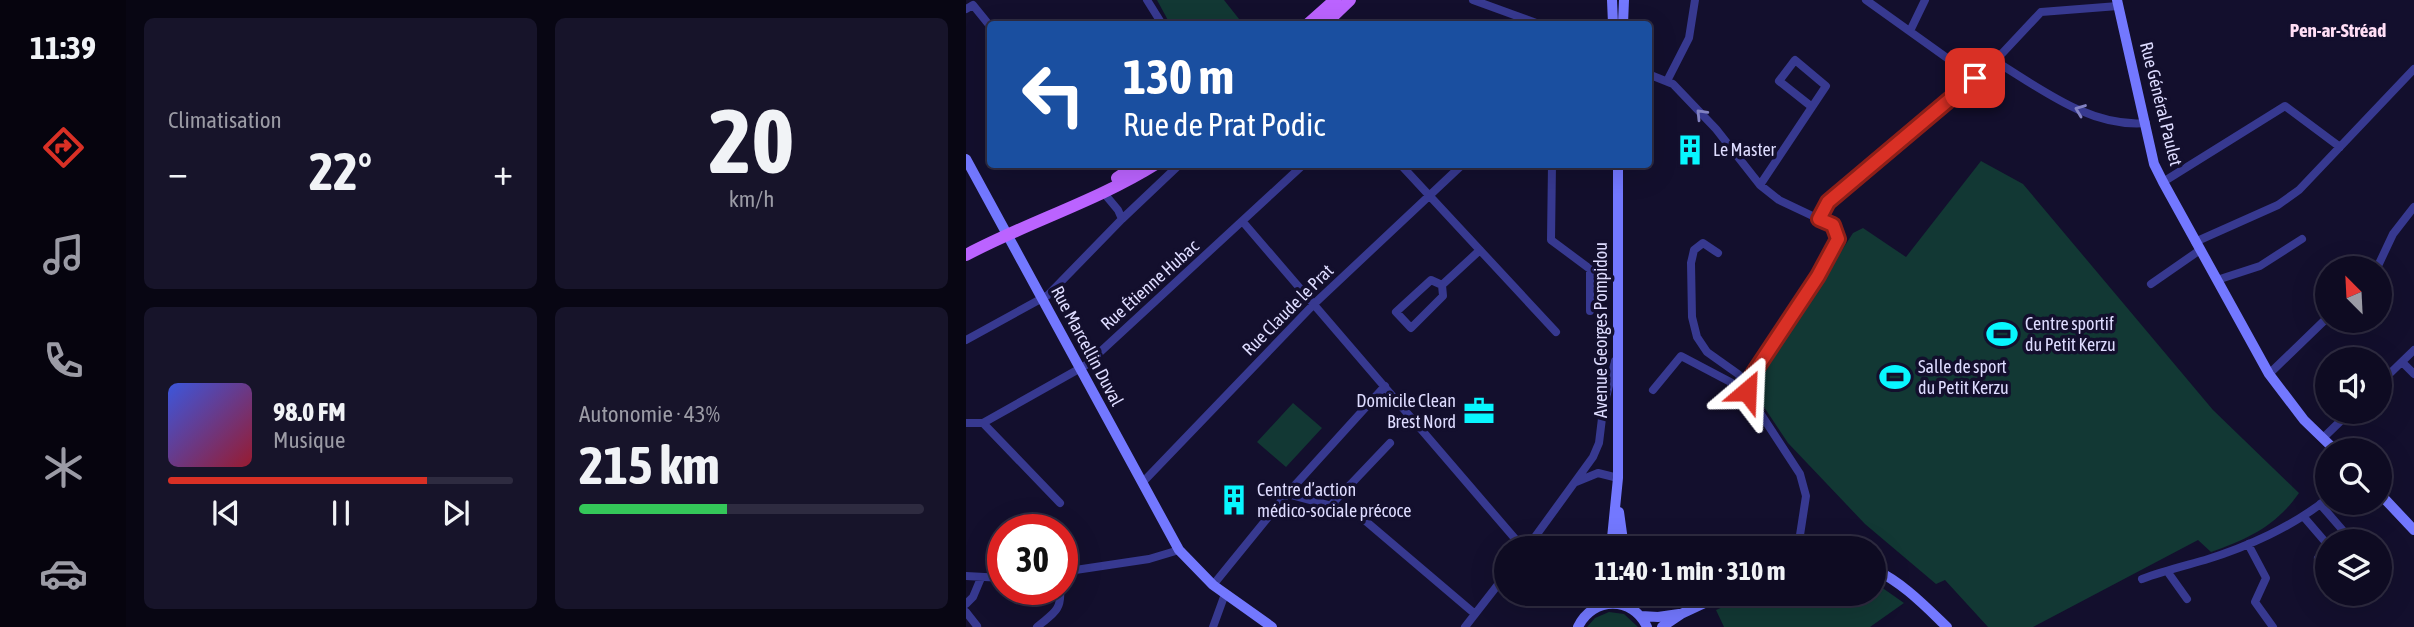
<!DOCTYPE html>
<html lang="fr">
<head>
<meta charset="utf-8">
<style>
	body { margin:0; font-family:"Asap Condensed",sans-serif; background:#17142a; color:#f1f3f6; height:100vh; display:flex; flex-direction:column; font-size:26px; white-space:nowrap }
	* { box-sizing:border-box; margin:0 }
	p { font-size:23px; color:#9b9ba5 }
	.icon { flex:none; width:38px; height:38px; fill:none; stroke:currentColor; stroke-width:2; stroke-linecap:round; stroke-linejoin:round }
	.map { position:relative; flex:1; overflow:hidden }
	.side { display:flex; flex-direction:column; gap:18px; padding:18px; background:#080613; width:840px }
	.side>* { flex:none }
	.hud { position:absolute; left:21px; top:21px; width:665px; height:147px; border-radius:7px; box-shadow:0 7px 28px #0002,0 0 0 2px #2e2b40; background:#1a4fa0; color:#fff; overflow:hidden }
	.needle { width:46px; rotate:336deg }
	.controls { position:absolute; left:1349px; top:256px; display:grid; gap:14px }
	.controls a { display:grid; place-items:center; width:77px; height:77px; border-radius:50%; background:#0e0b22; box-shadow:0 7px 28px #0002,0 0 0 2px #2e2b40; font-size:35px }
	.speed { position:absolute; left:21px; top:514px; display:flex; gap:14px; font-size:35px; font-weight:700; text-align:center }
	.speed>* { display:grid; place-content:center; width:91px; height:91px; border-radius:50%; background:#0e0b22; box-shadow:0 7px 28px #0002,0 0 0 2px #2e2b40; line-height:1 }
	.speed .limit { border:10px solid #d22; background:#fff; color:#111 }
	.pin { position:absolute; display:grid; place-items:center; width:60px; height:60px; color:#fff; margin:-30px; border-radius:14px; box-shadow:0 4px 10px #0006 }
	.me { position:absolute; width:77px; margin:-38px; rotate:26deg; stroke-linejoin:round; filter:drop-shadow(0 0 5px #0008) }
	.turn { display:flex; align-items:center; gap:24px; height:147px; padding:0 21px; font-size:32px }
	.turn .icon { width:91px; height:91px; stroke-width:2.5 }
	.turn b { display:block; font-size:49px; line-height:60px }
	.big { font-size:52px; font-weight:700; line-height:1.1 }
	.side .tile { flex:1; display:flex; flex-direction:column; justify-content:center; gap:10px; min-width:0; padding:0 24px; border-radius:10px; background:#17142a }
	.side .dial { align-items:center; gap:0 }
	.dial b { font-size:91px; line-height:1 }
	.song { display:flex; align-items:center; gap:21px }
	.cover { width:84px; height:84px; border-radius:10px; background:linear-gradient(135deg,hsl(230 70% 55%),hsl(350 70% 35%)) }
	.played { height:7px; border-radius:4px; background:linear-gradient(90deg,#d93025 75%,#2e2b40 75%) }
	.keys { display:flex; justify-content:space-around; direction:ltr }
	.heat { display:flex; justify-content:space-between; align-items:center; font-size:38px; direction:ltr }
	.charge { height:10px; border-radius:5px; background:linear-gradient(90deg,#34c759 43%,#2e2b40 0) }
	.side .tiles { flex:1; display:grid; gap:18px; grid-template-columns:repeat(2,1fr) }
	.trip { position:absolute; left:528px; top:536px; width:392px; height:70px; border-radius:35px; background:#0e0b22; box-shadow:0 7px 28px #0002,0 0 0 2px #2e2b40; font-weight:700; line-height:70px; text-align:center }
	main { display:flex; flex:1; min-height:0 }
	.tabs { display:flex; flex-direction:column; width:126px; justify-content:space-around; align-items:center; background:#06040e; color:#9b9ba5 }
	.tabs .icon { width:49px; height:49px }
	.tabs .active { color:#d93025 }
	.tabs b { font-size:32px; color:#f1f3f6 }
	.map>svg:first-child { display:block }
	.green { fill:#123834 }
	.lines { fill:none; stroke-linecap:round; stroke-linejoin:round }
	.street { stroke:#373990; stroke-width:8 }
	.secondary { stroke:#7378ff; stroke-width:10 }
	.primary { stroke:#bb63ff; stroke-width:12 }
	.oneway { stroke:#8282c2 }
	.route-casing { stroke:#8d1f18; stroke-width:18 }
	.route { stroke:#d93025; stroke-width:12 }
	.labels { text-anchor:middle; stroke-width:7; stroke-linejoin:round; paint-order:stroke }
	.street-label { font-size:18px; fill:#dedcff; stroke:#130f2d }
	.poi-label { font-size:18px; fill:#dedcff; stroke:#130f2d; text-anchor:start }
	.neighbourhood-label { font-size:19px; font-weight:bold; fill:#ffdef5; stroke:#130f2d }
</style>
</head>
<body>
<main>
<nav class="tabs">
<b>11:39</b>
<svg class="icon active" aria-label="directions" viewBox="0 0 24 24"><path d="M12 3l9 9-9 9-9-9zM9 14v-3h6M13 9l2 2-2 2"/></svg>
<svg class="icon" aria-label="music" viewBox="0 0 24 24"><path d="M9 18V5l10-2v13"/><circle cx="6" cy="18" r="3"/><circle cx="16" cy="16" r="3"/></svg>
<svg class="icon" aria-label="phone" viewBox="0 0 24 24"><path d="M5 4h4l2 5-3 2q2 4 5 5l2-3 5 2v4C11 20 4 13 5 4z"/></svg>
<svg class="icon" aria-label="climate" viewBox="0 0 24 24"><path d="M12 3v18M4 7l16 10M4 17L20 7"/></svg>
<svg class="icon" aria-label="car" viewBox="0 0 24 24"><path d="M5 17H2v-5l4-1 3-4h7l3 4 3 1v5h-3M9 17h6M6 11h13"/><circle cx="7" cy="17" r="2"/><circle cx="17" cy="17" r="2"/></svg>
</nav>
<section class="side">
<div class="tiles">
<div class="tile"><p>Climatisation</p>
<div class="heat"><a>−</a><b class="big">22°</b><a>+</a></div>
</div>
<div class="tile dial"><b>20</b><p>km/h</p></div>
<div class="tile">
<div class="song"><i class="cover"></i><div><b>98.0 FM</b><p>Musique</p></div></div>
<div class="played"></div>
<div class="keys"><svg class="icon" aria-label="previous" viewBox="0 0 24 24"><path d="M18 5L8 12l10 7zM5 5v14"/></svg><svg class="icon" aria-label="pause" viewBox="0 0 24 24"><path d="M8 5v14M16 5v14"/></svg><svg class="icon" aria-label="next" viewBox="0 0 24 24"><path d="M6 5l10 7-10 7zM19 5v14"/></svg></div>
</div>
<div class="tile"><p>Autonomie · 43%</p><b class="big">215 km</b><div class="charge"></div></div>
</div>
</section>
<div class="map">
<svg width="1448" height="627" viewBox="0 0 1448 627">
	<rect width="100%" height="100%" fill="#130f2d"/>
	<path class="green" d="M 191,0 L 258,0 L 277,24 L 204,24 Z
		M 1015,161 L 1057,184 L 1247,410 L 1333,493 C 1310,526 1282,539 1245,552 L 1232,540 L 1067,627 L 1022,627 L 979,580 L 970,584 L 899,524 L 822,443 L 786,389 L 887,233 L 897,228 L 940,257 Z
		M 327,403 L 356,428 L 320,467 L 291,442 Z
		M 908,582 L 938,603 L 904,627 L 758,627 L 750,610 L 788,593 L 908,593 Z
		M 643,612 L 658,614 L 672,627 L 621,627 L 629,618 Z"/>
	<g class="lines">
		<path class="street" d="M 181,0 L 196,24
			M 507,0 L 573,24
			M 900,0 L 1009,78
			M 0,9 L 7,5 L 24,26
			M 944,31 L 959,0
			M 1029,61 C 1074,88 1124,128 1180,123
			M 682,74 L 707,84 L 750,129 L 794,185 L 813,200 L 853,219
			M 701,81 L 723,38 L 729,0
			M 434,164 L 590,332
			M 586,164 L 585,240 L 624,269 L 624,311
			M 1197,182 L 1319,106 L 1374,147
			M 794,185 L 860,86 L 829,60 L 813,81 L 846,107
			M 137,192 L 152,210 L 156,219
			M 277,222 L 557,548
			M 1229,242 L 1312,205 L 1333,190 L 1448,69
			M 752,253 L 737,243 L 728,250 L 725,263 L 726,317 L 731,337 L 741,352 L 772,374 L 781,384
			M 1411,268 L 1427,234 L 1448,207
			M 465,280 L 476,285 L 477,296 L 445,328 L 430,312 Z
			M 1251,280 L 1294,266 L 1336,239
			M 1185,284 L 1234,250
			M 476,285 L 514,250
			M 0,340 L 82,295 L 156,219 L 214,164
			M 1436,362 L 1448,374
			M 1303,374 L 1362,317
			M 1414,383 L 1448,350
			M 687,390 L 715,356 L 770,385 L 781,384
			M 0,423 L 17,423 L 120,365 L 338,164
			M 17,423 L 94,503
			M 1357,438 L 1385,411
			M 610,482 L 632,473 L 652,478
			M 176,483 L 348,304 L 497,164
			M 321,494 L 419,386
			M 1354,504 L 1380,534
			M 364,506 L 424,443
			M 1337,516 L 1362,545
			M 1282,544 L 1300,578 L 1289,602 L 1307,627
			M 561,548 L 627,457 L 633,443 L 637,410 L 649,361
			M 832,548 L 840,496 L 834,474 L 783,396 L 781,384 L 852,276 L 872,239 L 867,225 L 853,219 L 862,202 L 1029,61 L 1075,12 L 1152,6
			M 1352,558 L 1362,546
			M 1201,571 L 1221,599
			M 96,572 L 183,559 L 213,550
			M 0,576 L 37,578
			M 1176,579 C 1197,571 1218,566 1239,560 C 1281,547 1328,526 1362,498
			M 247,585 L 321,494 L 389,512 L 509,614
			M 613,593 L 616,595
			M 0,604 L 7,597 L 15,578
			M 0,612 L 11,626
			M 71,627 C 86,614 96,611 94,590
			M 247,627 L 259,594
			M 499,627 L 541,573"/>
		<path class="secondary" d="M 646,0 L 647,24
			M 1151,0 L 1188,164 L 1197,182 L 1303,374 L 1338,420 L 1369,450
			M 657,24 L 658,0
			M 0,159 L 213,550 L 247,585 L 306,627
			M 1414,494 L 1448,530
			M 653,512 L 658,548
			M 645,548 L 652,478 L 652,164
			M 908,569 C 937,583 958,605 981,627
			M 660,593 L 664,608
			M 633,606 L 639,593
			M 675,616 L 692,617 L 713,614
			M 612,627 C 627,596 667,596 681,627
			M 696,627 L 715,614 L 760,593"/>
		<path class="primary" d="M 342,24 L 369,0
			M 359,24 L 384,0
			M 151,178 L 172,164
			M 0,255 C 62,222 131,201 190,164"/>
	</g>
	<defs><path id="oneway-chevron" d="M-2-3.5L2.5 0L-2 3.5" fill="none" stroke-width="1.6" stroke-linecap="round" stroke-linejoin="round" transform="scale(1.75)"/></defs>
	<g class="oneway">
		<use href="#oneway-chevron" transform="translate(1114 110) rotate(-159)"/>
		<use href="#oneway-chevron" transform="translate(735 114) rotate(-134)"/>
	</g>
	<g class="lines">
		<g class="route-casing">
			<path id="route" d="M 781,391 L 781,384 L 789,371 L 852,276 L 872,239 L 867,225 L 853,219 L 862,202 L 1009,78"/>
		</g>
		<use href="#route" class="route"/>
	</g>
	<defs>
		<g id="building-bare" transform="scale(2.415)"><path d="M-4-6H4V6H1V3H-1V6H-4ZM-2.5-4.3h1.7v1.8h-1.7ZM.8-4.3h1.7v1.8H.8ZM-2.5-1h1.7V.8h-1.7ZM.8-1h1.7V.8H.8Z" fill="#08f6ff" stroke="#130f2d" stroke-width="2.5" paint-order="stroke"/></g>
		<g id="stadium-bare" transform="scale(2.415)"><path d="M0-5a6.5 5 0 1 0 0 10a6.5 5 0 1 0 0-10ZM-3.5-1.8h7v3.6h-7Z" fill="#08f6ff" stroke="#130f2d" stroke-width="2.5" paint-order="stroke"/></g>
		<g id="office-bare" transform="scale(2.415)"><path d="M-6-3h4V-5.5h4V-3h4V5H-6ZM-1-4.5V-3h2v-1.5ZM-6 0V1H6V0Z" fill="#08f6ff" stroke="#130f2d" stroke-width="2.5" paint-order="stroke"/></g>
	</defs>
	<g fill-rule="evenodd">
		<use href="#building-bare" x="724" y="150"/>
		<use href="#stadium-bare" x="1036" y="334"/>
		<use href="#stadium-bare" x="929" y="377"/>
		<use href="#office-bare" x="513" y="411"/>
		<use href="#building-bare" x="268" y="500"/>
	</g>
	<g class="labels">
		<g class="street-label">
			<text transform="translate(1195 104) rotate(76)" y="6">Rue Général Paulet</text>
			<text transform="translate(184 285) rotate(-42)" y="6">Rue Étienne Hubac</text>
			<text transform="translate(322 310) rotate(-45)" y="6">Rue Claude le Prat</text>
			<text transform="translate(635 330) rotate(-90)" y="6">Avenue Georges Pompidou</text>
			<text transform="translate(121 346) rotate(62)" y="6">Rue Marcellin Duval</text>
		</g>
		<g class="poi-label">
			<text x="747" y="156">Le Master</text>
			<text x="1059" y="330">Centre sportif<tspan x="1059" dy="21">du Petit Kerzu</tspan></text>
			<text x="952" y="373">Salle de sport<tspan x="952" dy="21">du Petit Kerzu</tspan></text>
			<text x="490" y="407" text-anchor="end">Domicile Clean<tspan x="490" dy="21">Brest Nord</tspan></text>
			<text x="291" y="496">Centre d’action<tspan x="291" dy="21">médico-sociale précoce</tspan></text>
		</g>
		<g class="neighbourhood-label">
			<text x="1372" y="37">Pen-ar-Stréad</text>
		</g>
	</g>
</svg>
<div class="controls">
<a><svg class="needle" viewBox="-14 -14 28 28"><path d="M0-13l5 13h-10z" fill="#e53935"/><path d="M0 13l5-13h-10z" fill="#9b9ba5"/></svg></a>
<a><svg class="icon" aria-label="sound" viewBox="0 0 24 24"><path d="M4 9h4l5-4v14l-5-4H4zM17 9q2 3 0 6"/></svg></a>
<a><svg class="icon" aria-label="search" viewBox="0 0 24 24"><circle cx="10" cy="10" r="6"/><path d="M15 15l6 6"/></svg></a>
<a><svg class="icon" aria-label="layers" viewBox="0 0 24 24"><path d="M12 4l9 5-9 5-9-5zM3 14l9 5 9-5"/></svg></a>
</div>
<div class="speed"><div class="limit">30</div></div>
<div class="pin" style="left:1009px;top:78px;background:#d93025"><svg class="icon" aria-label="arrive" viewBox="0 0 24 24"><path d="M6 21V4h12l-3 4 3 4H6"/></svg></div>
<svg class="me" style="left:781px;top:391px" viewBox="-20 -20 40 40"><path d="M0-17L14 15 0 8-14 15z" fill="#d93025" stroke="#fff" stroke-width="4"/></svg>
<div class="trip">11:40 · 1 min · 310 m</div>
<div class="hud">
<div class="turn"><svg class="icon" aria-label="left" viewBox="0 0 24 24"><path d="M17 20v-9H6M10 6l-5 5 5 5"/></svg><div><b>130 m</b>Rue de Prat Podic</div></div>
</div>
</div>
</main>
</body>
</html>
